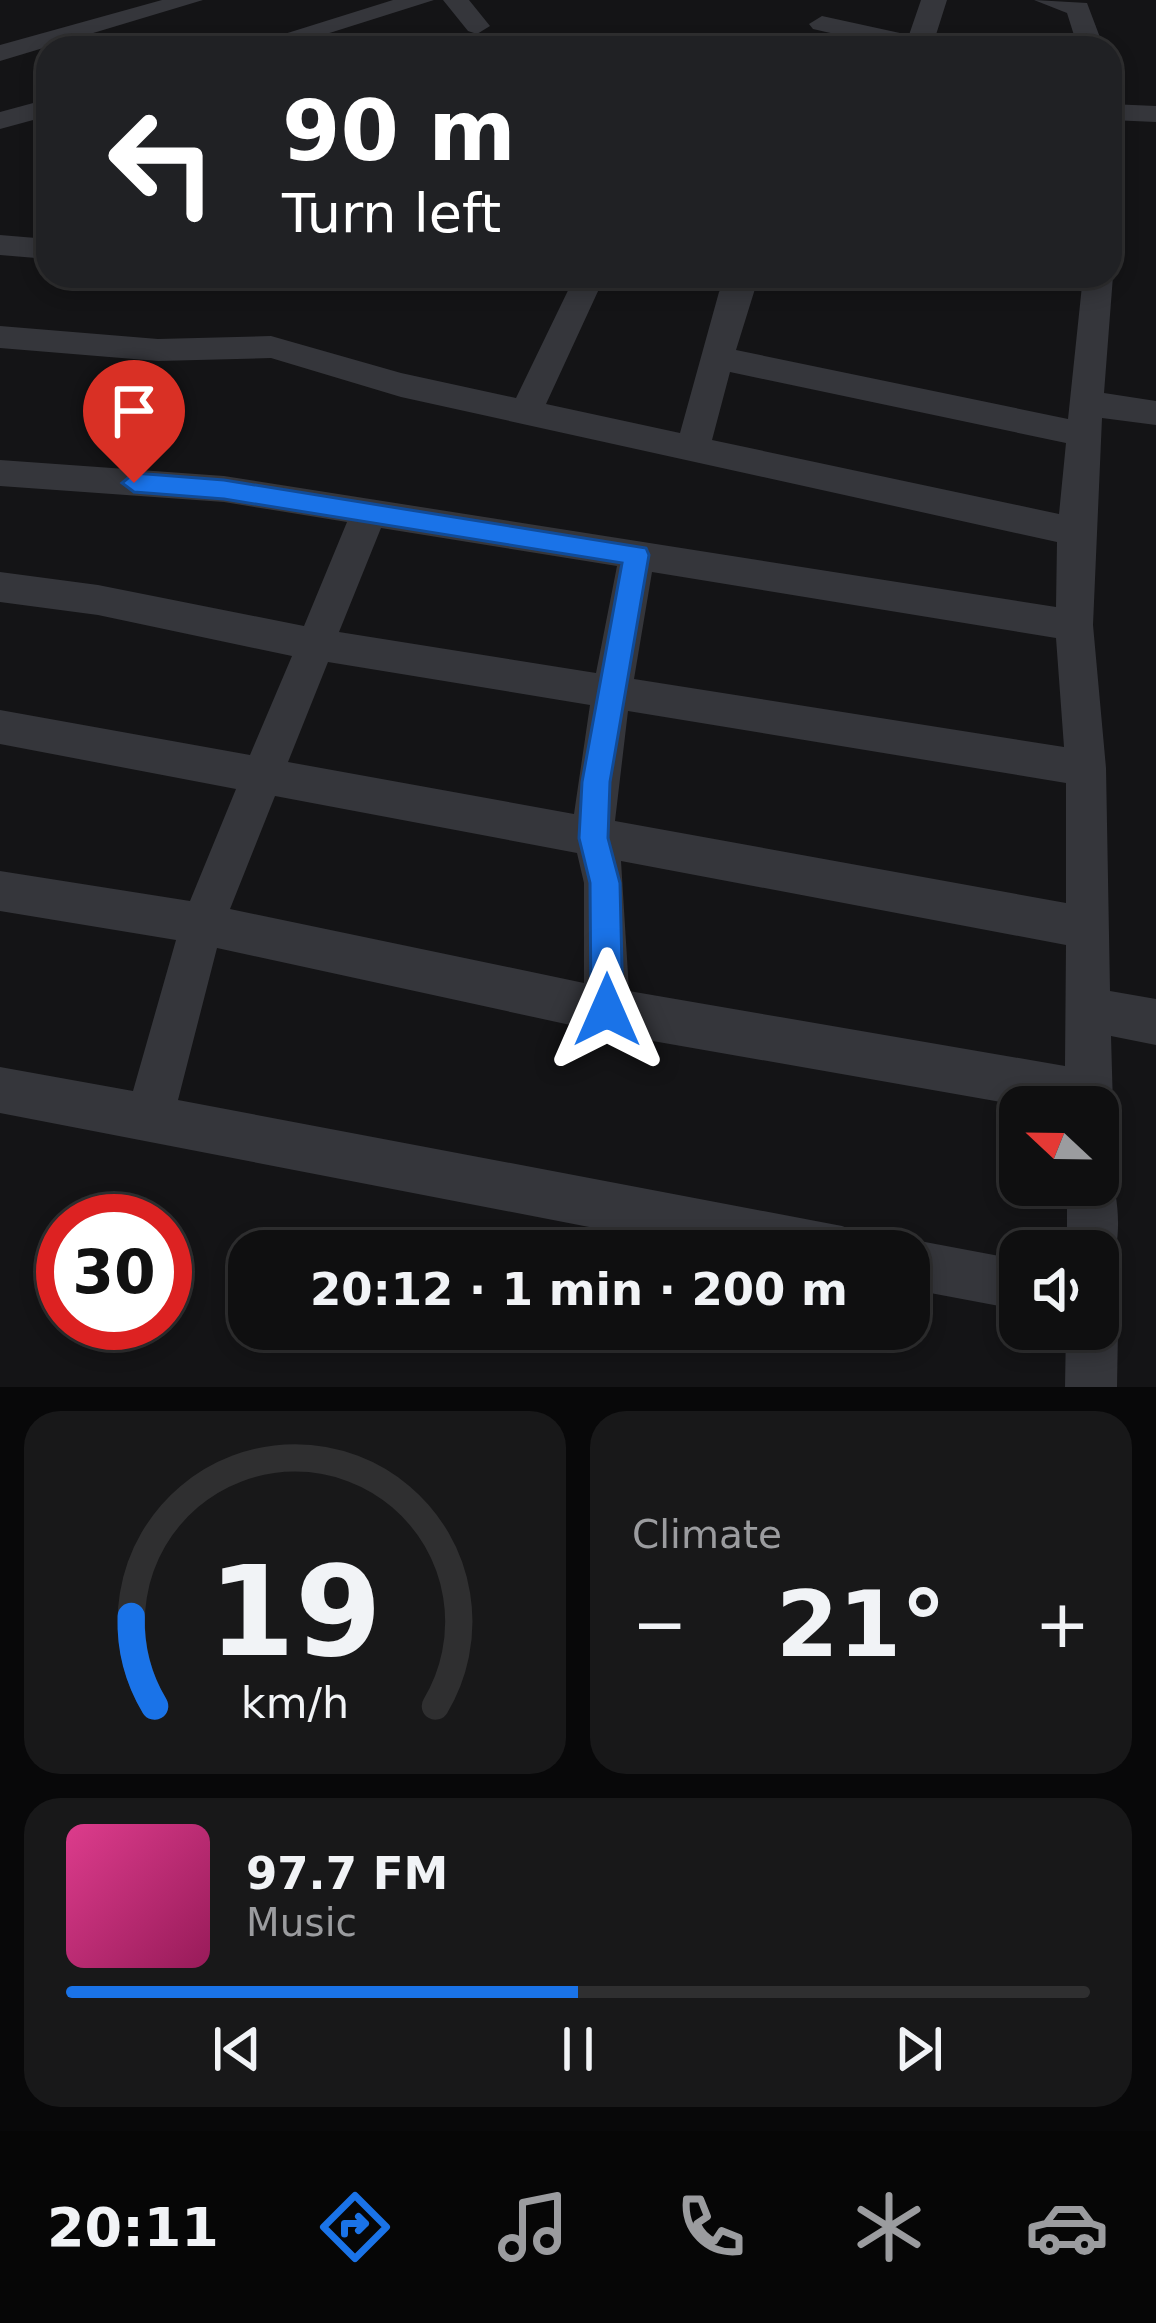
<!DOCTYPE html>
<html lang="en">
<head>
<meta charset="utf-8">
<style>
	body { margin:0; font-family:"DejaVu Sans",sans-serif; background:#181819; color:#f1f3f6; height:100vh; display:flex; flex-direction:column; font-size:45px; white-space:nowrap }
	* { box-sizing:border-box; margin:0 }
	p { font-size:39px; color:#9b9c9f }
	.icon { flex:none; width:66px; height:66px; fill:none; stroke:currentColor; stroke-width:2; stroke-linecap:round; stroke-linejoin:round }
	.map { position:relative; height:1387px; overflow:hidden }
	.side { display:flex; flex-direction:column; gap:24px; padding:24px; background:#080809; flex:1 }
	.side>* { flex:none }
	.top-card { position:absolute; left:36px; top:36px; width:1086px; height:252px; border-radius:36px; box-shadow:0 6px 18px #0003,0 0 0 3px #2f2f30; background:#202124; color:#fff; overflow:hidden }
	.needle { width:78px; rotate:292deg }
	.controls { position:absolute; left:999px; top:1086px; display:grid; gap:24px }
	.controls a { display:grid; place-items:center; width:120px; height:120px; border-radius:24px; background:#0f0f10; box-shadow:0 6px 18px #0003,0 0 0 3px #2f2f30; font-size:60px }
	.speed { position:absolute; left:36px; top:1194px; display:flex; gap:24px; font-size:60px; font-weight:700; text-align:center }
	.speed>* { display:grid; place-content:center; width:156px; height:156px; border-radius:50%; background:#0f0f10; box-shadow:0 6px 18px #0003,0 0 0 3px #2f2f30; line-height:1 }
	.speed .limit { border:18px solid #d22; background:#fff; color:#111 }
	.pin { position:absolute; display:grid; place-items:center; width:102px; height:102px; color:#fff; margin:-123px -51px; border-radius:50% 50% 50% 0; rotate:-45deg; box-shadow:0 0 12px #0007 }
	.pin .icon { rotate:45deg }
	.me { position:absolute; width:132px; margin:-66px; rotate:0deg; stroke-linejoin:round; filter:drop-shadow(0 0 9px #0008) }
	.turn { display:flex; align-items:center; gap:42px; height:252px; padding:0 48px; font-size:54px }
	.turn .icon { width:156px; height:156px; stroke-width:2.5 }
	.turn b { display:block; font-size:84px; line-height:102px }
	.big { font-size:90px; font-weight:800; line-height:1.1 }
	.side .widget { flex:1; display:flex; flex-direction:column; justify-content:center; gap:18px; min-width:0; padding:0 42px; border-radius:36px; background:#181819 }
	.side .dial { align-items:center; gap:0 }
	.dial svg { height:312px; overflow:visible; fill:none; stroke:#2f2f30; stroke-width:7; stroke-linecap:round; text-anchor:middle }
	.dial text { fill:#f1f3f6; stroke:none }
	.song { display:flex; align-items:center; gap:36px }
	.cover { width:144px; height:144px; border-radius:18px; background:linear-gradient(135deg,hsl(330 70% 55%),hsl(330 70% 35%)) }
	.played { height:12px; border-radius:6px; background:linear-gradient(90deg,#1a73e8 50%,#2f2f30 50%) }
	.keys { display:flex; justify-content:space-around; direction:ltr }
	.heat { display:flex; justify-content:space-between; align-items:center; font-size:66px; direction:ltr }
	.side .tiles { flex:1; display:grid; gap:24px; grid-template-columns:1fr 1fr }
	.widget:last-child { grid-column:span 2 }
	.trip { position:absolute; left:228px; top:1230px; width:702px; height:120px; border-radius:36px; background:#0f0f10; box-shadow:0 6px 18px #0003,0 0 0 3px #2f2f30; font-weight:800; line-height:120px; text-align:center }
	.tabs { display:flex; height:192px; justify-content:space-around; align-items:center; background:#060606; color:#9b9c9f }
	.tabs .icon { width:84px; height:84px }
	.tabs .current { color:#1a73e8 }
	.tabs b { font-size:54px; color:#f1f3f6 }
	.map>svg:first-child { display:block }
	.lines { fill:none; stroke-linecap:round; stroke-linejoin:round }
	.street { fill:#35363b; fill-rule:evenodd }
	.route { fill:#1a73e8; stroke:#114b97; stroke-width:3 }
</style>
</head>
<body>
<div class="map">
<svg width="1156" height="1387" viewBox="0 0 1156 1387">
	<rect width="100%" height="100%" fill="#141416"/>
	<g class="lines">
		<path class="street" d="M 162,0 L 203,0 L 0,61 L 0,45 Z
			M 393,0 L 434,0 L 282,48 L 240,48 Z
			M 443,0 L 469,0 L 490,26 L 477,34 L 468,31 Z
			M 921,0 L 947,0 L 934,41 L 945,48 L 896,48 L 813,29 L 809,24 L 822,16 L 909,35 Z
			M 1034,0 L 1087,3 L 1104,48 L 1078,48 L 1067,13 Z
			M 48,99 L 48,116 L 0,129 L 0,112 Z
			M 1110,104 L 1156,106 L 1156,122 L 1110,120 Z
			M 1110,122 L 1124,131 L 1124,188 L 1110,197 Z
			M 0,235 L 48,239 L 48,259 L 0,255 Z
			M 1110,271 L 1113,276 L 1104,393 L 1156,401 L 1156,425 L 1102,418 L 1093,625 L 1106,768 L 1110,991 L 1156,999 L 1156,1045 L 1111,1036 L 1113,1107 L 1106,1124 L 1098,1127 L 1098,1107 L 1030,1107 L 607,1033 L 217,948 L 178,1100 L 842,1226 L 860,1233 L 867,1251 L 713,1251 L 0,1113 L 0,1067 L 133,1091 L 176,940 L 0,911 L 0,871 L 190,901 L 236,789 L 0,744 L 0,710 L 250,755 L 292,656 L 98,615 L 0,602 L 0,572 L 98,585 L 304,626 L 347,522 L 224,502 L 0,486 L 0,460 L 224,476 L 1056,607 L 1057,542 L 401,397 L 271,358 L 158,361 L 0,348 L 0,326 L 158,339 L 271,336 L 401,373 L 516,398 L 575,276 L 605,276 L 546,404 L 680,433 L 719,292 L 729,276 L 759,276 L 736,350 L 1068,419 L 1083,276 L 1110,276 ZM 730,372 L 1066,443 L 1059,514 L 712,440 ZM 381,528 L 617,566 L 596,673 L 339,632 ZM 652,572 L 1056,638 L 1064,747 L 634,679 ZM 328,662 L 590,705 L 574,814 L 288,762 ZM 628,711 L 1066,783 L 1066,903 L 615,821 ZM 275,796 L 577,853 L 584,883 L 584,983 L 230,909 ZM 621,861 L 1066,945 L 1065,1066 L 629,991 Z
			M 1098,1164 L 1108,1168 C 1120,1197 1122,1240 1110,1269 L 1098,1274 L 1098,1251 L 1067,1251 L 1067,1185 L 1098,1185 Z
			M 909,1239 L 1020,1260 L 1020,1310 L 909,1289 L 909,1251 L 889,1251 Z
			M 1098,1306 L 1110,1311 L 1118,1329 L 1117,1387 L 1065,1387 L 1066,1329 L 1098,1329 Z"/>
	</g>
	<path class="route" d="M 134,473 L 224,480 L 646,548 L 649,555 L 610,782 L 608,838 L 620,883 L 623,1010 L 618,1021 L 607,1025 L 596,1021 L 591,1010 L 590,883 L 579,838 L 582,782 L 622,563 L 224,499 L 134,492 L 122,483 Z"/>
</svg>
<div class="controls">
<a><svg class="needle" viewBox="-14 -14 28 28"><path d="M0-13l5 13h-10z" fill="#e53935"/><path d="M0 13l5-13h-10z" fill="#9b9c9f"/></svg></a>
<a><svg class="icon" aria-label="sound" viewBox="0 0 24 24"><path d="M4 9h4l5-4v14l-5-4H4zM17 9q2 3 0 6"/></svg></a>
</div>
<div class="speed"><div class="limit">30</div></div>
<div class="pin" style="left:134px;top:483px;background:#d93025"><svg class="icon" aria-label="arrive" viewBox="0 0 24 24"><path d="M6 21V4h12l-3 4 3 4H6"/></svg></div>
<svg class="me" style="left:607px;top:1010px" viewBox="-20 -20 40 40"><path d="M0-17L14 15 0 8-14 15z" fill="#1a73e8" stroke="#fff" stroke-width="4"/></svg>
<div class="trip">20:12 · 1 min · 200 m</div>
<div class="top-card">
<div class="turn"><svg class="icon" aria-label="left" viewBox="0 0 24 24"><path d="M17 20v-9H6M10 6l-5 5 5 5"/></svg><div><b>90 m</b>Turn left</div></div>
</div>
</div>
<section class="side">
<div class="tiles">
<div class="widget dial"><svg viewBox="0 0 100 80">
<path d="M14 69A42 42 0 1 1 86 69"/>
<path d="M14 69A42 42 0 0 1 8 46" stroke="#1a73e8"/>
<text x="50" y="56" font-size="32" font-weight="700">19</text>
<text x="50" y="72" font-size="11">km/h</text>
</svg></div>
<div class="widget"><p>Climate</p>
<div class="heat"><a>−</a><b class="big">21°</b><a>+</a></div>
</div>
<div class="widget">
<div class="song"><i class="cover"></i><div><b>97.7 FM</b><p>Music</p></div></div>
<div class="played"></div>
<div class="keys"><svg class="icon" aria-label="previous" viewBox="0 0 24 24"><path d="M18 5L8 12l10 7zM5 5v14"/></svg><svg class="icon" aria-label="pause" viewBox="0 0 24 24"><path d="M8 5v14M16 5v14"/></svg><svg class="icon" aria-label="next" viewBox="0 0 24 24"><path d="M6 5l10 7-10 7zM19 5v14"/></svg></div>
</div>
</div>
</section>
<nav class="tabs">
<b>20:11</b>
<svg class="icon current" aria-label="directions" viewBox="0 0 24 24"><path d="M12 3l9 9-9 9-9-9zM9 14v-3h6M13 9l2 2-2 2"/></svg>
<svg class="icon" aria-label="music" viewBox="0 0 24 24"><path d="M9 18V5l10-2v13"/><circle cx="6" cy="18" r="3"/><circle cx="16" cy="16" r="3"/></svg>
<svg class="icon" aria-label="phone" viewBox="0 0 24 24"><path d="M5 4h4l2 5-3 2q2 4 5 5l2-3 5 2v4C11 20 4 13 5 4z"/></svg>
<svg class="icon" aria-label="climate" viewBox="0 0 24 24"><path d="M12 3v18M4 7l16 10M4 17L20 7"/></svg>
<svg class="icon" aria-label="car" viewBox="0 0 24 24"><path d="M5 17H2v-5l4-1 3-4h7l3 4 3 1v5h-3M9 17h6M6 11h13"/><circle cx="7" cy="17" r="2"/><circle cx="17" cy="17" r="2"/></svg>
</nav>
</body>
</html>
